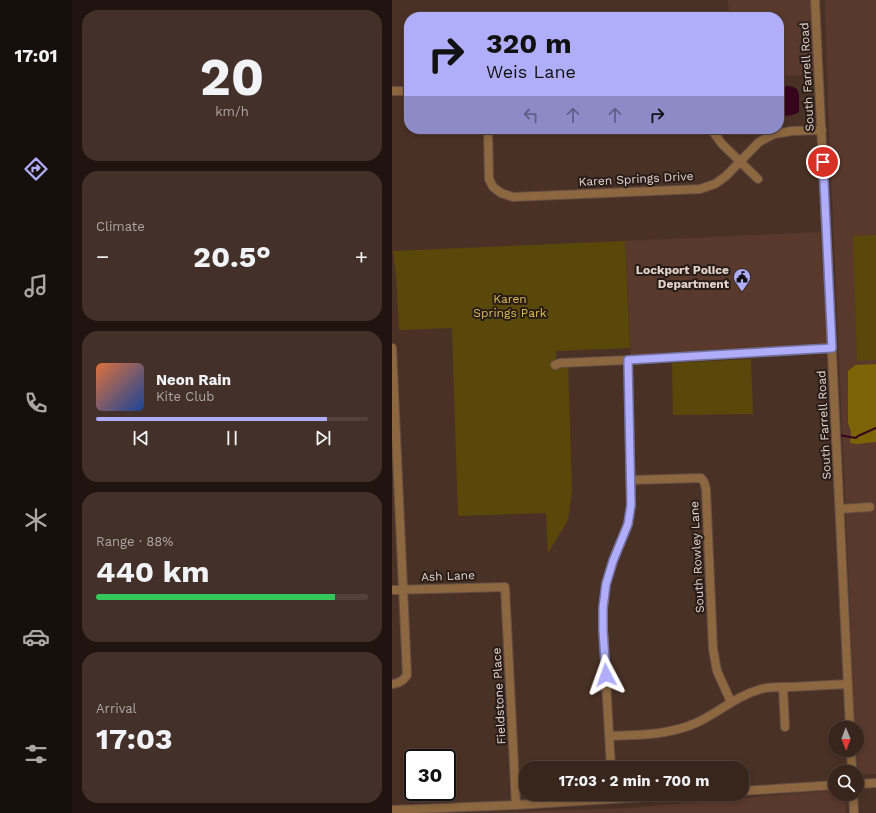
<!DOCTYPE html>
<html lang="en">
<head>
<meta charset="utf-8">
<style>
	body { margin:0; font-family:"Work Sans",sans-serif; background:#433129; color:#f1f3f6; height:100vh; display:flex; flex-direction:column; font-size:15px; white-space:nowrap }
	* { box-sizing:border-box; margin:0 }
	p { font-size:13px; color:#aba5a3 }
	.icon { flex:none; width:22px; height:22px; fill:none; stroke:currentColor; stroke-width:2; stroke-linecap:round; stroke-linejoin:round }
	.map { position:relative; flex:1; overflow:hidden }
	.sheet { display:flex; flex-direction:column; gap:10px; padding:10px; background:#1f140f; width:320px }
	.sheet>* { flex:none }
	.top-card { position:absolute; left:12px; top:12px; width:380px; height:122px; border-radius:16px; box-shadow:0 2px 6px #0003,0 0 0 1px #52423b; background:#b0aefa; color:#111; overflow:hidden }
	.needle { width:26px; rotate:179deg }
	.buttons { position:absolute; left:436px; top:721px; display:grid; gap:8px }
	.buttons a { display:grid; place-items:center; width:36px; height:36px; border-radius:50%; background:#38251c; box-shadow:0 2px 6px #0003,0 0 0 1px #52423b; font-size:20px }
	.speed { position:absolute; left:12px; top:749px; display:flex; gap:8px; font-size:20px; font-weight:700; text-align:center }
	.speed>* { display:grid; place-content:center; width:52px; height:52px; border-radius:50%; background:#38251c; box-shadow:0 2px 6px #0003,0 0 0 1px #52423b; line-height:1 }
	.speed .limit { border:2px solid #111; border-radius:6px; background:#fff; color:#111 }
	.pin { position:absolute; display:grid; place-items:center; width:34px; height:34px; color:#fff; margin:-17px; border:2px solid #fff; border-radius:50%; box-shadow:0 1px 4px #0007 }
	.me { position:absolute; width:44px; margin:-22px; rotate:356deg; stroke-linejoin:round; filter:drop-shadow(0 0 3px #0008) }
	.turn { display:flex; align-items:center; gap:14px; height:84px; padding:0 16px; font-size:18px }
	.turn .icon { width:52px; height:52px; stroke-width:2.5 }
	.turn b { display:block; font-size:28px; line-height:34px }
	.lanes { display:flex; align-items:center; height:38px; padding:0 16px; background:#0003; justify-content:center; gap:20px; direction:ltr }
	.lanes .off { opacity:.35 }
	.big { font-size:30px; font-weight:700; line-height:1.1 }
	.sheet .tile { flex:1; display:flex; flex-direction:column; justify-content:center; gap:6px; min-width:0; padding:0 14px; border-radius:16px; background:#433129 }
	.sheet .dial { align-items:center; gap:0 }
	.dial b { font-size:52px; line-height:1 }
	.song { display:flex; align-items:center; gap:12px }
	.cover { width:48px; height:48px; border-radius:6px; background:linear-gradient(135deg,hsl(20 70% 55%),hsl(220 70% 35%)) }
	.played { height:4px; border-radius:2px; background:linear-gradient(90deg,#b0aefa 85%,#52423b 85%) }
	.keys { display:flex; justify-content:space-around; direction:ltr }
	.heat { display:flex; justify-content:space-between; align-items:center; font-size:22px; direction:ltr }
	.charge { height:6px; border-radius:3px; background:linear-gradient(90deg,#34c759 88%,#52423b 0) }
	.trip { position:absolute; left:127px; top:761px; width:230px; height:40px; border-radius:16px; background:#38251c; box-shadow:0 2px 6px #0003,0 0 0 1px #52423b; font-weight:700; line-height:40px; text-align:center }
	main { display:flex; flex:1; min-height:0 }
	.tabs { display:flex; flex-direction:column; width:72px; justify-content:space-around; align-items:center; background:#160f0b; color:#aba5a3 }
	.tabs .icon { width:28px; height:28px }
	.tabs .active { color:#b0aefa }
	.tabs b { font-size:18px; color:#f1f3f6 }
	.map>svg:first-child { display:block }
	.built { fill:#59392b }
	.green { fill:#594809 }
	.forest { fill:#7b6306 }
	.water { fill:#36041c }
	.lines { fill:none; stroke-linecap:round; stroke-linejoin:round }
	.stream { stroke:#36041c; stroke-width:2 }
	.minor-casing { stroke:#664e44; stroke-width:10 }
	.minor { stroke:#8c673f; stroke-width:8 }
	.route-casing { stroke:#7271a2; stroke-width:10 }
	.route { stroke:#b0aefa; stroke-width:7 }
	.labels { text-anchor:middle; stroke-width:4; stroke-linejoin:round; paint-order:stroke }
	.street-label { font-size:12px; fill:#e3d2cb; stroke:#271c17 }
	.poi-label { font-size:12px; font-weight:bold; fill:#e3d2cb; stroke:#271c17; text-anchor:end }
	.park-label { font-size:12px; fill:#dfbd50; stroke:#271c17 }
</style>
</head>
<body>
<main>
<nav class="tabs">
<b>17:01</b>
<svg class="icon active" aria-label="directions" viewBox="0 0 24 24"><path d="M12 3l9 9-9 9-9-9zM9 14v-3h6M13 9l2 2-2 2"/></svg>
<svg class="icon" aria-label="music" viewBox="0 0 24 24"><path d="M9 18V5l10-2v13"/><circle cx="6" cy="18" r="3"/><circle cx="16" cy="16" r="3"/></svg>
<svg class="icon" aria-label="phone" viewBox="0 0 24 24"><path d="M5 4h4l2 5-3 2q2 4 5 5l2-3 5 2v4C11 20 4 13 5 4z"/></svg>
<svg class="icon" aria-label="climate" viewBox="0 0 24 24"><path d="M12 3v18M4 7l16 10M4 17L20 7"/></svg>
<svg class="icon" aria-label="car" viewBox="0 0 24 24"><path d="M5 17H2v-5l4-1 3-4h7l3 4 3 1v5h-3M9 17h6M6 11h13"/><circle cx="7" cy="17" r="2"/><circle cx="17" cy="17" r="2"/></svg>
<svg class="icon" aria-label="filters" viewBox="0 0 24 24"><path d="M4 7h16M4 17h16"/><circle cx="9" cy="7" r="2"/><circle cx="15" cy="17" r="2"/></svg>
</nav>
<section class="sheet">
<div class="tile dial"><b>20</b><p>km/h</p></div>
<div class="tile"><p>Climate</p>
<div class="heat"><a>−</a><b class="big">20.5°</b><a>+</a></div>
</div>
<div class="tile">
<div class="song"><i class="cover"></i><div><b>Neon Rain</b><p>Kite Club</p></div></div>
<div class="played"></div>
<div class="keys"><svg class="icon" aria-label="previous" viewBox="0 0 24 24"><path d="M18 5L8 12l10 7zM5 5v14"/></svg><svg class="icon" aria-label="pause" viewBox="0 0 24 24"><path d="M8 5v14M16 5v14"/></svg><svg class="icon" aria-label="next" viewBox="0 0 24 24"><path d="M6 5l10 7-10 7zM19 5v14"/></svg></div>
</div>
<div class="tile"><p>Range · 88%</p><b class="big">440 km</b><div class="charge"></div></div>
<div class="tile"><p>Arrival</p><b class="big">17:03</b></div>
</section>
<div class="map">
<svg width="484" height="813" viewBox="0 0 484 813">
	<rect width="100%" height="100%" fill="#4a3126"/>
	<path class="built" d="M 336,0 L 420,0 L 423,75 L 387,76 L 387,17 L 337,17 Z
		M 433,0 L 484,0 L 484,774 L 465,775 L 464,750 L 465,750 L 465,728 L 463,728 L 436,102 Z
		M 428,232 L 436,346 L 239,356 L 233,241 Z
		M 443,790 L 443,794 L 453,794 L 454,813 L 86,813 L 238,808 Z"/>
	<path class="green" d="M 484,235 L 484,360 L 465,361 L 461,236 Z
		M 233,241 L 238,348 L 164,351 L 164,358 L 161,363 L 176,362 L 180,491 L 176,520 L 156,553 L 154,513 L 66,516 L 60,328 L 7,330 L 4,275 L 1,251 Z
		M 359,359 L 361,414 L 281,415 L 280,363 Z"/>
	<path class="forest" d="M 484,364 L 484,442 L 465,444 L 458,443 L 459,432 L 456,423 L 456,371 L 463,365 Z"/>
	<path class="water" d="M 387,86 C 394,86 399,85 405,89 L 407,94 L 407,112 C 401,116 394,116 387,116 Z"/>
	<g class="lines">
		<path class="stream" d="M 447,435 L 464,438 L 466,436 L 484,428"/>
		<g class="minor-casing">
			<path id="minor" d="M 423,0 L 458,728
				M 0,91 L 17,91
				M 96,129 L 97,179 L 101,187 L 109,193 L 121,197 L 308,189 L 323,184 L 334,176 L 367,142 L 382,134 L 400,131 L 430,130
				M 319,129 L 330,144 L 366,179
				M 0,348 L 15,675 C 11,681 8,683 0,684
				M 163,365 L 168,363 L 236,360 L 440,348
				M 239,480 L 309,478 L 312,482 L 314,489 L 321,649 L 325,671 L 339,702
				M 448,509 L 478,507
				M 0,590 L 113,587 L 124,805
				M 391,687 L 393,727
				M 218,736 C 247,735 277,735 304,723 C 326,713 344,696 369,689 C 379,686 388,687 399,687 C 418,686 437,685 456,684
				M 459,750 L 460,772
				M 219,768 L 211,630 L 211,608 L 214,584 L 221,561 L 236,524 L 239,505 L 236,360
				M 465,784 L 484,783
				M 350,791 L 443,785
				M 461,794 L 462,813
				M 0,810 L 124,805 L 301,794"/>
		</g>
		<use href="#minor" class="minor"/>
	</g>
	<g class="lines">
		<g class="route-casing">
			<path id="route" d="M 214,675 L 211,630 L 211,608 L 214,584 L 221,561 L 236,524 L 239,505 L 236,360 L 440,348 L 431,162"/>
		</g>
		<use href="#route" class="route"/>
	</g>
	<defs>
		<g id="civic-pin" transform="scale(0.9)"><path d="M0 17L-7.5 6A9.5 9.5 0 1 1 7.5 6Z" fill="#b0aefa" stroke="#271c17"/><path d="M-.6-6.5H3V-4.5H.6V-3L4-1V1h2V6H-6V1h2V-1L-.6-3ZM-1.2 2.5V6h2.4V2.5Z" fill="#111"/></g>
	</defs>
	<g fill-rule="evenodd">
		<use href="#civic-pin" x="350" y="277"/>
	</g>
	<g class="labels">
		<g class="street-label">
			<text transform="translate(415 77) rotate(-93)" y="4">South Farrell Road</text>
			<text transform="translate(244 179) rotate(-3)" y="4">Karen Springs Drive</text>
			<text transform="translate(432 425) rotate(-93)" y="4">South Farrell Road</text>
			<text transform="translate(305 557) rotate(-93)" y="4">South Rowley Lane</text>
			<text transform="translate(56 576) rotate(-2)" y="4">Ash Lane</text>
			<text transform="translate(107 696) rotate(-93)" y="4">Fieldstone Place</text>
		</g>
		<g class="poi-label">
			<text x="337" y="274">Lockport Police<tspan x="337" dy="14">Department</tspan></text>
		</g>
		<g class="park-label">
			<text x="118" y="303">Karen<tspan x="118" dy="14">Springs Park</tspan></text>
		</g>
	</g>
</svg>
<div class="buttons">
<a><svg class="needle" viewBox="-14 -14 28 28"><path d="M0-13l5 13h-10z" fill="#e53935"/><path d="M0 13l5-13h-10z" fill="#aba5a3"/></svg></a>
<a><svg class="icon" aria-label="search" viewBox="0 0 24 24"><circle cx="10" cy="10" r="6"/><path d="M15 15l6 6"/></svg></a>
</div>
<div class="speed"><div class="limit">30</div></div>
<div class="pin" style="left:431px;top:162px;background:#d93025"><svg class="icon" aria-label="arrive" viewBox="0 0 24 24"><path d="M6 21V4h12l-3 4 3 4H6"/></svg></div>
<svg class="me" style="left:214px;top:675px" viewBox="-20 -20 40 40"><path d="M0-17L14 15 0 8-14 15z" fill="#b0aefa" stroke="#fff" stroke-width="4"/></svg>
<div class="trip">17:03 · 2 min · 700 m</div>
<div class="top-card">
<div class="turn"><svg class="icon" aria-label="right" viewBox="0 0 24 24"><path d="M7 20v-9h11M14 6l5 5-5 5"/></svg><div><b>320 m</b>Weis Lane</div></div>
<div class="lanes"><svg class="icon off" aria-label="left" viewBox="0 0 24 24"><path d="M17 20v-9H6M10 6l-5 5 5 5"/></svg><svg class="icon off" aria-label="ahead" viewBox="0 0 24 24"><path d="M12 20V5M6 11l6-6 6 6"/></svg><svg class="icon off" aria-label="ahead" viewBox="0 0 24 24"><path d="M12 20V5M6 11l6-6 6 6"/></svg><svg class="icon" aria-label="right" viewBox="0 0 24 24"><path d="M7 20v-9h11M14 6l5 5-5 5"/></svg></div>
</div>
</div>
</main>
</body>
</html>
